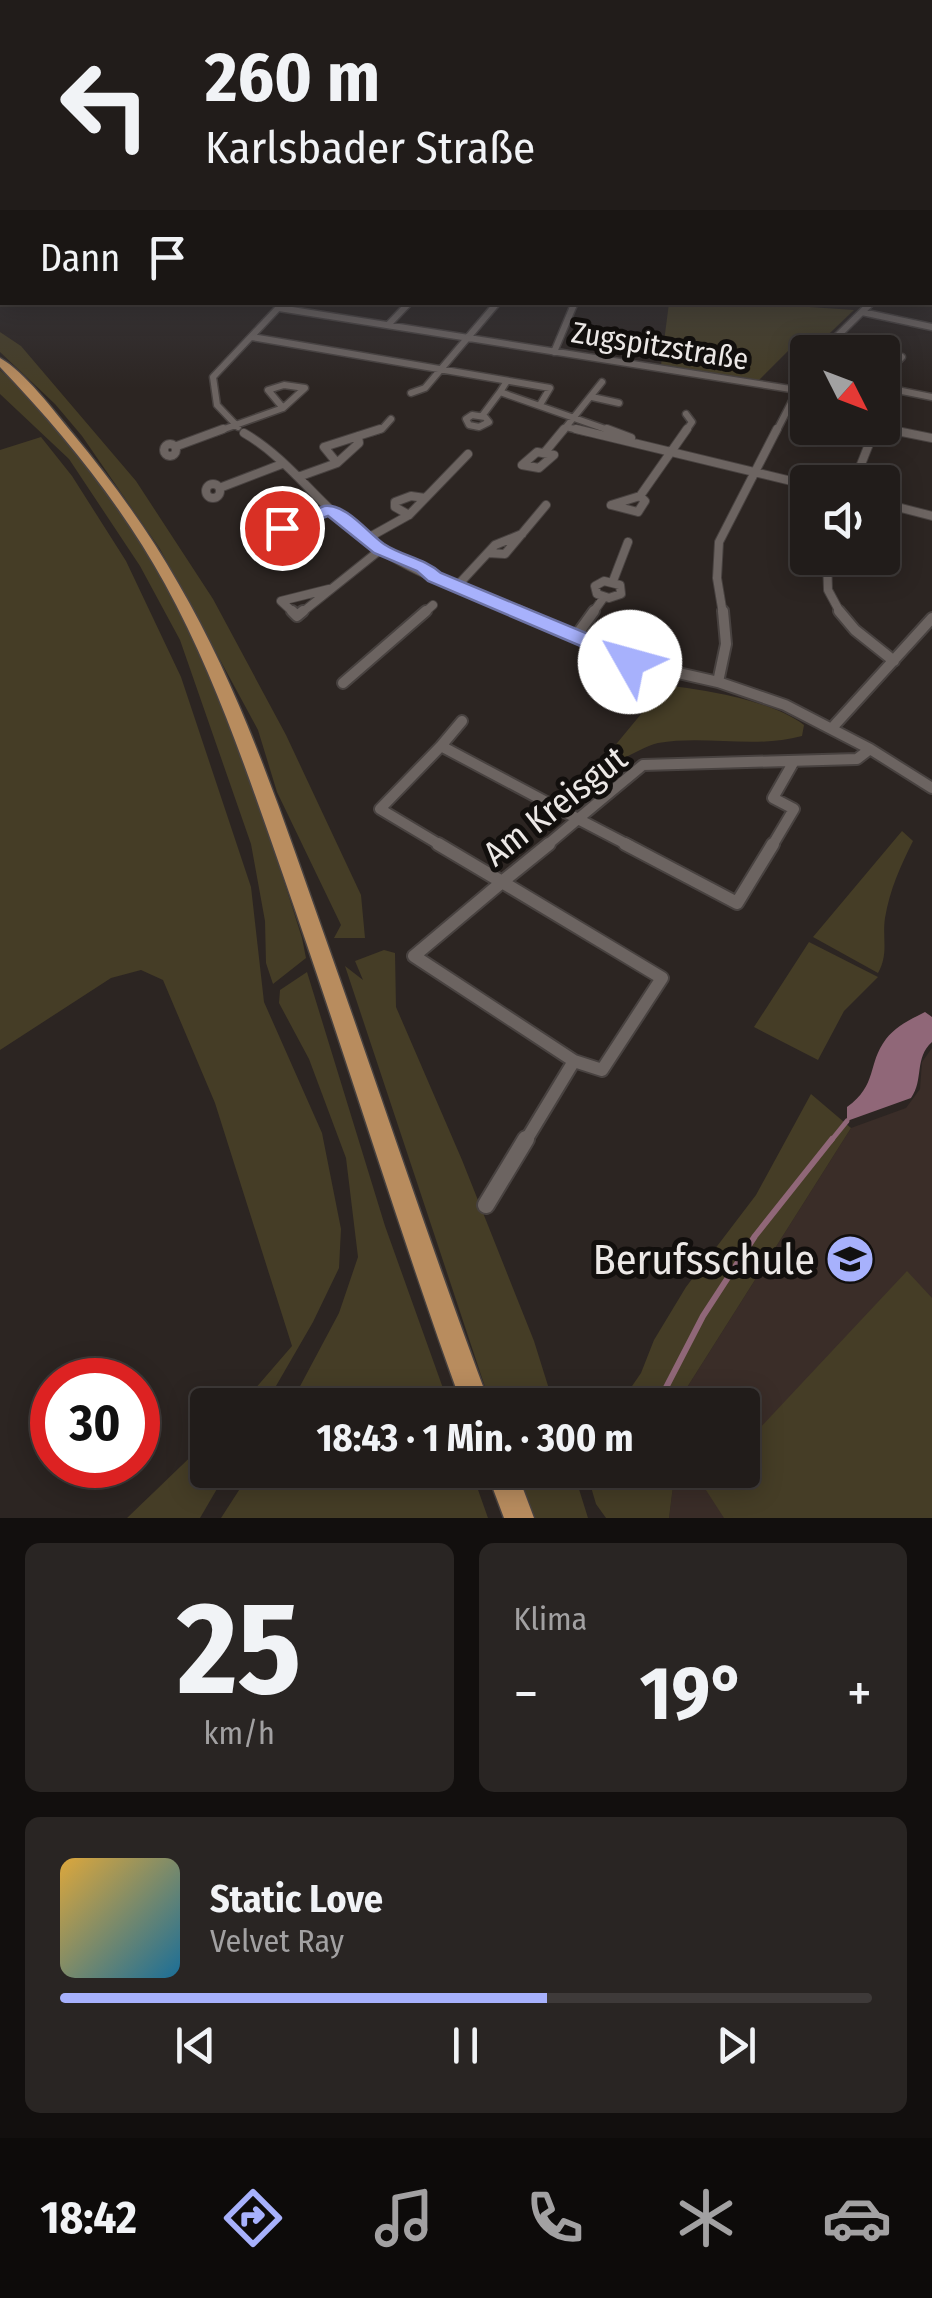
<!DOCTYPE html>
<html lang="de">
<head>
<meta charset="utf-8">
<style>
	body { margin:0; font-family:"Fira Sans Condensed",sans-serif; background:#292523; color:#f1f3f6; height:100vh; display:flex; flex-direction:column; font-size:38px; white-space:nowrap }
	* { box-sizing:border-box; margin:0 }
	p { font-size:32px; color:#a2a1a2 }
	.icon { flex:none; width:55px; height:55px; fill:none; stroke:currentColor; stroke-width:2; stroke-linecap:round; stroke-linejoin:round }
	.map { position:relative; height:1518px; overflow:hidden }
	.details { display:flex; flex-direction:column; gap:25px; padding:25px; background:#120f0e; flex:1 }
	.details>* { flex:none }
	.banner { position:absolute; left:0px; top:0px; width:932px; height:305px; box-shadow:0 5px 25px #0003,0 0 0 2px #3e3a39; background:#211c1a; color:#f1f3f6; overflow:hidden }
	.needle { width:65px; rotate:132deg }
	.controls { position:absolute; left:790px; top:335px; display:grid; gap:20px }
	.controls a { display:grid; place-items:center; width:110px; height:110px; border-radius:10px; background:#211c1a; box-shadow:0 5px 25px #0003,0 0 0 2px #3e3a39; font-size:50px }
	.speed { position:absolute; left:30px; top:1358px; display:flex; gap:20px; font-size:50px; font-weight:700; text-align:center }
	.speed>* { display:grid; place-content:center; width:130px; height:130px; border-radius:50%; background:#211c1a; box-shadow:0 5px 25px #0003,0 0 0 2px #3e3a39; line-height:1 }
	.speed .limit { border:15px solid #d22; background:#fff; color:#111 }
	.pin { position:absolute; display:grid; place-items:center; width:85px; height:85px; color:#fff; margin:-42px; border:5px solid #fff; border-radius:50%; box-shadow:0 2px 10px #0007 }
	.me { position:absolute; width:110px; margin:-55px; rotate:308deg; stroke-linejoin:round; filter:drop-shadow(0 0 8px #0008) }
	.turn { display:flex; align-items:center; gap:35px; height:210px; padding:0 40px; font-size:45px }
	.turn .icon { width:130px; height:130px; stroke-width:2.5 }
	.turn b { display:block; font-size:70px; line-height:85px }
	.then { display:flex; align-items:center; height:95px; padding:0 40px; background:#0003; gap:20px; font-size:38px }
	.big { font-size:75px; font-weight:700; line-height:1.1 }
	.details .card { flex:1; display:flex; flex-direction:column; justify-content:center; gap:15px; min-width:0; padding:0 35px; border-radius:15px; background:#292523 }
	.details .dial { align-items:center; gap:0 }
	.dial b { font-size:130px; line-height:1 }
	.song { display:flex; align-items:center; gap:30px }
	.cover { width:120px; height:120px; border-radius:15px; background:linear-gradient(135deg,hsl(40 70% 55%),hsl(200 70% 35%)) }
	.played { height:10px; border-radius:5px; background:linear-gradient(90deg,#a7b1fc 60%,#3e3a39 60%) }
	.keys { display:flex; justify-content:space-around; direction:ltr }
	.heat { display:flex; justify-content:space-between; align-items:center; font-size:55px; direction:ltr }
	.details .tiles { flex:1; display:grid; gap:25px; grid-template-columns:1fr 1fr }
	.card:last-child { grid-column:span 2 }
	.trip { position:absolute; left:190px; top:1388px; width:570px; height:100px; border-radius:10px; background:#211c1a; box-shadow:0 5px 25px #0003,0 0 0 2px #3e3a39; font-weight:700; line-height:100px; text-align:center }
	.tabs { display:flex; height:160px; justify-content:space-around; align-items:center; background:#0d0b0a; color:#a2a1a2 }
	.tabs .icon { width:70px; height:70px }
	.tabs .current { color:#a7b1fc }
	.tabs b { font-size:45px; color:#f1f3f6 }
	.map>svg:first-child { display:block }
	.built { fill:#3a2d28 }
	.green { fill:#453d26 }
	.water { fill:#906778 }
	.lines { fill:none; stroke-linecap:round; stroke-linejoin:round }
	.stream-far1 { stroke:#906778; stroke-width:5 }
	.stream { stroke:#906778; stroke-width:6 }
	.minor-far4-casing { stroke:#484240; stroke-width:9 }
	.minor-far3-casing { stroke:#484240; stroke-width:10 }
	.minor-far2-casing { stroke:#484240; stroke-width:14 }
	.minor-far1-casing { stroke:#484240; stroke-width:16 }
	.minor-casing { stroke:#484240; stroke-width:20 }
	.secondary-casing { stroke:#484240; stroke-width:4 }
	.trunk-casing { stroke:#484240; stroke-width:3 }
	.minor-far4 { stroke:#6c6461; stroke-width:6 }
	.minor-far3 { stroke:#6c6461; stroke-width:8 }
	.minor-far2 { stroke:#6c6461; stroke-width:10 }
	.minor-far1 { stroke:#6c6461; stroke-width:12 }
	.minor { stroke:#6c6461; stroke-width:16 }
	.secondary { fill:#887360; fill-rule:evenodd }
	.trunk { fill:#b88c5e; fill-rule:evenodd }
	.route { fill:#a7b1fc; stroke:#6d73a4; stroke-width:2.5 }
	.labels { text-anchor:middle; stroke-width:10; stroke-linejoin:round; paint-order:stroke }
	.far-street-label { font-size:30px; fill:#ece8e6; stroke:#120f0d }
	.street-label { font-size:35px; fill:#ece8e6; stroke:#120f0d }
	.near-poi-label { font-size:42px; fill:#ece8e6; stroke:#120f0d; text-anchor:end }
</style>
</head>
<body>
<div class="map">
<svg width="932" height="1518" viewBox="0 0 932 1518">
	<rect width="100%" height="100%" fill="#2c2522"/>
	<path class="built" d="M 932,1048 L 932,1518 L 669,1518 L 675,1470 L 742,1470 L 742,1405 L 684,1405 L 686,1389 L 851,1128 L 906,1108 L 920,1089 L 922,1062 Z"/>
	<path class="green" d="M 669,303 L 752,303 L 854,310 L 810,352 L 789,350 L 759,380 L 661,365 Z
		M 0,332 L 21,346 L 136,481 L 213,599 L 286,735 L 361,895 L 365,938 L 334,938 L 341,925 L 277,792 L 258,730 L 160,549 L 82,436 L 55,404 L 0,352 Z
		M 0,370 C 161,506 241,743 302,938 L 306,958 L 273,984 L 266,963 L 265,921 L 251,844 L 180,640 L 140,566 L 69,459 L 0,394 Z
		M 41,437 L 72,476 L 126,561 L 181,677 L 251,887 L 264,1002 L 322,1133 L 341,1229 L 339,1268 L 313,1322 L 265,1405 L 241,1405 L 292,1346 L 215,1103 L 163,980 L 141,970 L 111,978 L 0,1050 L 0,450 Z
		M 665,685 C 705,690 771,700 804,725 L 802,736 C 755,749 706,735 658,743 C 646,746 633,754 622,759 L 608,754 Z
		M 902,831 L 913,841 C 900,867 890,889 885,918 C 882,939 889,953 878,973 L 813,937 Z
		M 809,942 L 878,977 L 844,1011 L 818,1060 L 754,1027 Z
		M 384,950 L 395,953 L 396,1007 L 462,1160 L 534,1341 L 554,1405 L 491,1405 L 345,966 L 363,980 L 355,961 Z
		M 307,972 L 385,1226 L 449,1405 L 290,1405 L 339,1313 L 358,1257 L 346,1158 L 309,1059 L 279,1003 L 280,990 Z
		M 811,1094 L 851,1128 L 686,1389 L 684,1405 L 619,1405 L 641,1373 L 654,1340 L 686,1287 L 756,1195 Z
		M 907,1271 L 932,1298 L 932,1518 L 724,1518 L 704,1487 L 720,1470 L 742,1470 L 743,1446 Z
		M 207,1441 L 208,1470 L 228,1470 L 200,1518 L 127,1518 Z
		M 252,1470 L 471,1470 L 488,1518 L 221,1518 Z
		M 513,1470 L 573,1470 L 588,1518 L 531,1518 Z
		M 586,1470 L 675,1470 L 669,1518 L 606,1518 L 596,1504 Z"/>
	<path class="water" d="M 925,1012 L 932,1017 L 932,1042 C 914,1058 924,1080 911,1098 L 847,1121 L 847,1107 C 878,1085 867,1064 886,1039 C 895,1027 911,1019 925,1012 Z"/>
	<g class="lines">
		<path class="stream-far1" d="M 830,1142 L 847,1121"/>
		<path class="stream" d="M 657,1405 L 703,1316 L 755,1236 L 832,1139"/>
		<g class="minor-far4-casing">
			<path id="minor-far4" d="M 279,308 L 797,390
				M 862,312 L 932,327
				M 388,325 L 410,302
				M 252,337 L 550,388 L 541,403
				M 554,352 L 575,302
				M 821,352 L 872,302
				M 882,377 L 902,357
				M 507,381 L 500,392 L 614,432
				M 284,385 L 305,388 L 283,408 L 268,390 Z
				M 882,387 L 932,397
				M 411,393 L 425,388 L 498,302
				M 592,397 L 619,403
				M 789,407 L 808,411
				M 472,415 L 485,417 L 489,422 L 479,427 L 469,425 L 466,419 Z
				M 482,416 L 500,392
				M 238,427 L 217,405 L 213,377 L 281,305
				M 879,428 L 900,432
				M 216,432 L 283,408
				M 372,432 L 382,429 L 391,419
				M 562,432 L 566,427
				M 587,432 L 566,427 L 602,382
				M 685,432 L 692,422 L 686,414
				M 776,432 L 808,370
				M 874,432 L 876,428"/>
		</g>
		<g class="minor-far3-casing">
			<path id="minor-far3" d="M 576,429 L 808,485
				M 607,429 L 631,438
				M 887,429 L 932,438
				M 244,433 C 284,456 312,495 347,525 C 398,569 463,590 525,614
				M164 450a6 6 0 1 1 12 0a6 6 0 1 1-12 0Z
				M 177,446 L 223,429
				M 537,452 L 554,455 L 539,468 L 522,465 Z
				M 545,452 L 564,429
				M 337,463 L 324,447 L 380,429
				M 298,477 L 337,463 L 359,443 L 358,436
				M 854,482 L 875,429
				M206 491a7 7 0 1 1 14 0a7 7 0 1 1-14 0Z
				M 222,487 L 282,464
				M 640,496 L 645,501 L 638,512 L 611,505 Z
				M 640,496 L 687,429
				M 882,503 L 932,516
				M 409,515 L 395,507 L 395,502 L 411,496 L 425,498
				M 282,528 L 264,545 L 249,543 L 254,536 L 330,510
				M 366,539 L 409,515 L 468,454
				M 488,553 L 505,554 L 546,505
				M 827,558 L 828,590 L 841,614
				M 604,581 L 620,585 L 621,594 L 609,598 L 597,594 L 595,586 Z
				M 613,581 L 628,542
				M 457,586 L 495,545 L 522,534
				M 295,614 L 281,601 L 329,589
				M 300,614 L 380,550
				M 423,614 L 433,605
				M 592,614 L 604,597
				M 723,614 L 717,578 L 719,542 L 777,429"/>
		</g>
		<g class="minor-far2-casing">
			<path id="minor-far2" d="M 292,611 L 297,616 L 303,611
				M 518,611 L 630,662 L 718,682 L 785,705 L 870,749 L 932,788
				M 839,611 L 855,630 L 894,661
				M 576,636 L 594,611
				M 606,649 L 641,661
				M 718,682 L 726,644 L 723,611
				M 343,683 L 426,611
				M 832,728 L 932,618
				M 441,746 L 462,721
				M 578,819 L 630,846
				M 578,819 L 643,765 L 857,759 L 870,749
				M 442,846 L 380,809 L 441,746 L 578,819
				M 546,846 L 578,819
				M 772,846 L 794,809 L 773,798 L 793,763"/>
		</g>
		<g class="minor-far1-casing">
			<path id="minor-far1" d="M 438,844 L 502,882
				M 625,844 L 737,903 L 773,844
				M 502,882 L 662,978 L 602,1070 L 574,1061 L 414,956 Z
				M 502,882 L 549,844
				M 525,1142 L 574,1061"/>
		</g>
		<g class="minor-casing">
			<path id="minor" d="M 486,1205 L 526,1139"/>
		</g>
		<g class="secondary-casing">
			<path id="secondary" d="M 930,192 L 932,192 L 932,196 L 930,196 Z"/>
		</g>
		<g class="trunk-casing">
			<path id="trunk" d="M 0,358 C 25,372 54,411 73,434 C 112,481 148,530 178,583 C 243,694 283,819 326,940 C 381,1095 432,1251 490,1405 L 462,1405 C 398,1229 344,1049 282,872 C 248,775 215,675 165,584 C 121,504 63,433 0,367 Z
				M 486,1470 L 516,1470 L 534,1518 L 504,1518 Z"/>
		</g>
		<use href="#minor-far4" class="minor-far4"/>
		<use href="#minor-far3" class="minor-far3"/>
		<use href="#minor-far2" class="minor-far2"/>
		<use href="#minor-far1" class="minor-far1"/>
		<use href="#minor" class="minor"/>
		<use href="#secondary" class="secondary"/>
		<use href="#trunk" class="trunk"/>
	</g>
	<linearGradient id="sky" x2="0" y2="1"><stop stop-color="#181413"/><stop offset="0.45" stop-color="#45464f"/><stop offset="1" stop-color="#45464f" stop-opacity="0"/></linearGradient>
	<rect width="932" height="389" fill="url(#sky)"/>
	<path class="route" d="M 324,506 C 346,503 367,532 384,544 C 402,556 424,558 441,573 L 610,643 L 640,651 L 655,664 L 645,671 L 622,667 L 621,660 L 597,653 L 428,581 L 417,571 L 374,553 L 328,516 L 282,533 L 273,528 Z"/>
	<defs>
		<g id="school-disc" transform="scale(2.5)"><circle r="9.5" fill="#a7b1fc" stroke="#120f0d"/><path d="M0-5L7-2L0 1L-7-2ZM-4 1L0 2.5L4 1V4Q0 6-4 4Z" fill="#111"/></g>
	</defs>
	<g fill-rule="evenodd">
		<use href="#school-disc" x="850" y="1259"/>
	</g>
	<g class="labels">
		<g class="far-street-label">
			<text transform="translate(660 346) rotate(9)" y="10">Zugspitzstraße</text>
		</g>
		<g class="street-label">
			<text transform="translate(555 806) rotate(-38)" y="12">Am Kreisgut</text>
		</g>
		<g class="near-poi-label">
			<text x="815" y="1274">Berufsschule</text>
		</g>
	</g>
</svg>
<div class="controls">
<a><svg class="needle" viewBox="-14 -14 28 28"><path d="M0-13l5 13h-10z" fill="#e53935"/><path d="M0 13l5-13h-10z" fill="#a2a1a2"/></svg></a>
<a><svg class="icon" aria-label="sound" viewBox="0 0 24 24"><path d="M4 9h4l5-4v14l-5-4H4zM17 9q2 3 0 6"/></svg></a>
</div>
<div class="speed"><div class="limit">30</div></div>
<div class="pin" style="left:282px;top:528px;background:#d93025"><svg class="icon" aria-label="arrive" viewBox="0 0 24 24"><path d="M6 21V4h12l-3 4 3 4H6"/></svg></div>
<svg class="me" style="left:630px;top:662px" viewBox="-20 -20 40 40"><circle r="19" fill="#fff"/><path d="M0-13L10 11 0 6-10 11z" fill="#a7b1fc"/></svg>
<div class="trip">18:43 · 1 Min. · 300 m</div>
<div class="banner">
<div class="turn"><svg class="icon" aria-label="left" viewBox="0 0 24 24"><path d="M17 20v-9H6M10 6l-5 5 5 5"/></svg><div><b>260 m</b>Karlsbader Straße</div></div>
<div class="then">Dann<svg class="icon" aria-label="arrive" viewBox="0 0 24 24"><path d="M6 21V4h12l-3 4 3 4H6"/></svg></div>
</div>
</div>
<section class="details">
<div class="tiles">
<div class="card dial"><b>25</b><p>km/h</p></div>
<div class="card"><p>Klima</p>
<div class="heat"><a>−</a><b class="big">19°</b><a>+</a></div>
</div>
<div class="card">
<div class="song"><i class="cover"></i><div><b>Static Love</b><p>Velvet Ray</p></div></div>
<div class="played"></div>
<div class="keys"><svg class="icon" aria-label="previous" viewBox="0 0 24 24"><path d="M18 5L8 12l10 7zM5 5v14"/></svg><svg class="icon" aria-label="pause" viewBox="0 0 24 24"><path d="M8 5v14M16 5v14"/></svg><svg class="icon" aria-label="next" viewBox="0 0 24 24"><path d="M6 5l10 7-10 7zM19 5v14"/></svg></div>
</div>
</div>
</section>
<nav class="tabs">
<b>18:42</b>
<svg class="icon current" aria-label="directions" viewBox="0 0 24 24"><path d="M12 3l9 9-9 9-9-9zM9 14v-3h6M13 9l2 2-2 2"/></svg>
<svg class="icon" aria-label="music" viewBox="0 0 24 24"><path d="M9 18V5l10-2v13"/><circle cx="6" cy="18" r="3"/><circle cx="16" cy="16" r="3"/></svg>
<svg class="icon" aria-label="phone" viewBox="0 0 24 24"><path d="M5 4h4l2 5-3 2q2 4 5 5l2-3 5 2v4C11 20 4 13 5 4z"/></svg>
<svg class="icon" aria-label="climate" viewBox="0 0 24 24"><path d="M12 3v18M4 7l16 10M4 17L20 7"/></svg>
<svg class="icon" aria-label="car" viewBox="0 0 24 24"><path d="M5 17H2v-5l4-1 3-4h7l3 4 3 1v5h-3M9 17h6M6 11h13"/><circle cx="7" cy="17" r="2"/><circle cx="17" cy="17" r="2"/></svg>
</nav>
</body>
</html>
